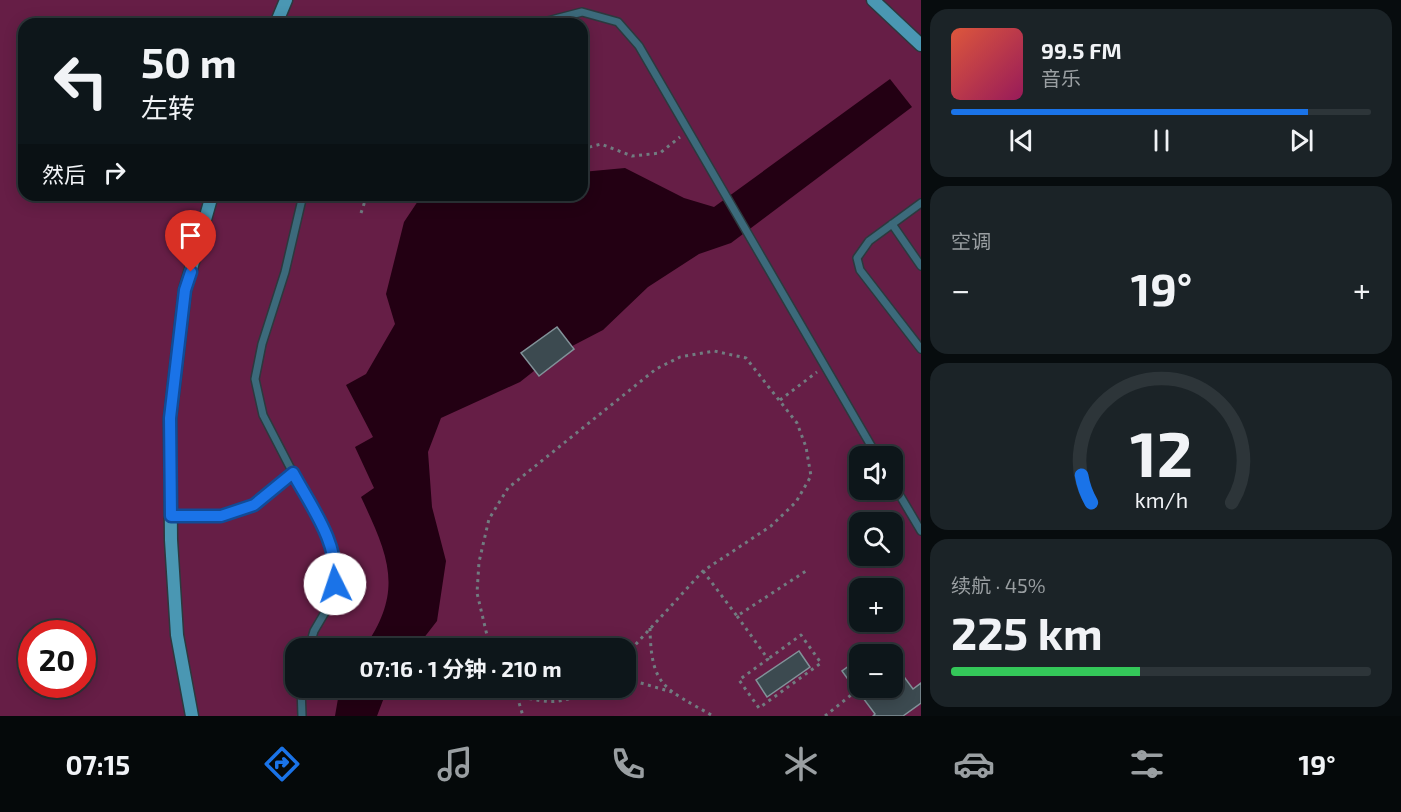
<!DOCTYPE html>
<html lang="zh">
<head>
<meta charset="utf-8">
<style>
	body { margin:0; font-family:"Exo 2","Noto Sans SC",sans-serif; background:#1b2327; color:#f1f3f6; height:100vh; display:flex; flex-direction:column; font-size:22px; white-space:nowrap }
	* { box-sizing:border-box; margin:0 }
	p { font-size:20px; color:#9a9fa2 }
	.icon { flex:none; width:33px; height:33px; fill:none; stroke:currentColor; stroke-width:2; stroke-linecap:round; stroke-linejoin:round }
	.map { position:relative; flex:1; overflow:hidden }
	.details { display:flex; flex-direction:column; gap:9px; padding:9px; background:#070c0e; width:480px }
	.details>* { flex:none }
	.top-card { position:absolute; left:18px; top:18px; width:570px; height:183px; border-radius:18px; box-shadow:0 3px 15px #0003,0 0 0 2px #2d3539; background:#0d161a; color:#f1f3f6; overflow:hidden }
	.controls { position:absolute; left:849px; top:446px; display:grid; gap:12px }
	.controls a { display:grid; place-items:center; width:54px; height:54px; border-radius:12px; background:#0d161a; box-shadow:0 3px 15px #0003,0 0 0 2px #2d3539; font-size:30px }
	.speed { position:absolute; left:18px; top:620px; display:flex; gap:12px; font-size:30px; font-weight:700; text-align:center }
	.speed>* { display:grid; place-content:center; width:78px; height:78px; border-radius:50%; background:#0d161a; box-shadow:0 3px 15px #0003,0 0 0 2px #2d3539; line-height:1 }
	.speed .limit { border:9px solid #d22; background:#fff; color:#111 }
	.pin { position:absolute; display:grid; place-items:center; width:51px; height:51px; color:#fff; margin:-62px -26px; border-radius:50% 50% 50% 0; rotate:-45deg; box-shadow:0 0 6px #0007 }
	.pin .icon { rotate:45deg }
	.me { position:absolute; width:66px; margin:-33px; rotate:356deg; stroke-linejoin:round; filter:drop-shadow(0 0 4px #0008) }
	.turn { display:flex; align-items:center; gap:21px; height:126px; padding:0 24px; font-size:27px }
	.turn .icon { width:78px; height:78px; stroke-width:2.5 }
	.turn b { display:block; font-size:42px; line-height:51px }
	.then { display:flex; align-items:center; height:57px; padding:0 24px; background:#0003; gap:12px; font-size:22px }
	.big { font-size:45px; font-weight:700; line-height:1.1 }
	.details .card { flex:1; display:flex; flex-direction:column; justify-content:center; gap:9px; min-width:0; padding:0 21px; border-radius:18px; background:#1b2327 }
	.details .dial { align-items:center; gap:0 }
	.dial svg { height:156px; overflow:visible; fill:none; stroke:#2d3539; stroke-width:7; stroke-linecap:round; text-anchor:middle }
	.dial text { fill:#f1f3f6; stroke:none }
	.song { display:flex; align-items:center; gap:18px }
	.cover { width:72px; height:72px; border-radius:9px; background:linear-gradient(135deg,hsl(10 70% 55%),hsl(330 70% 35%)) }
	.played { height:6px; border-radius:3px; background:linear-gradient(90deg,#1a73e8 85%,#2d3539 85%) }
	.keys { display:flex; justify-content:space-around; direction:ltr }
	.heat { display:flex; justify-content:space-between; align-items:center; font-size:33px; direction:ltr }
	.charge { height:9px; border-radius:4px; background:linear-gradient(90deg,#34c759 45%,#2d3539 0) }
	.trip { position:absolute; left:285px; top:638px; width:351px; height:60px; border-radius:18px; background:#0d161a; box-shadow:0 3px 15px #0003,0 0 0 2px #2d3539; font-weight:700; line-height:60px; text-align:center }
	.tabs { display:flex; height:96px; justify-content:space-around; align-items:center; background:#05090a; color:#9a9fa2 }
	.tabs .icon { width:42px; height:42px }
	.tabs .selected { color:#1a73e8 }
	.tabs b { font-size:27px; color:#f1f3f6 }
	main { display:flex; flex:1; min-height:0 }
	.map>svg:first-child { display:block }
	.green { fill:#661e46; fill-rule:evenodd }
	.water { fill:#230013 }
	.building { fill:#3c4a50; stroke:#829299; stroke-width:1.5 }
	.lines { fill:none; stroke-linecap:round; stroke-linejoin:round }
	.lane-casing { stroke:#2c393e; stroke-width:10 }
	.secondary-casing { stroke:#2c393e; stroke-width:15 }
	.path { stroke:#717c80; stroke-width:3; stroke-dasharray:3 4.5; stroke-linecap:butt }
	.lane { stroke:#3c6a7b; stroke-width:7 }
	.secondary { stroke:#4a97b3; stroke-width:12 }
	.route-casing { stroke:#114b97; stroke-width:15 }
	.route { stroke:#1a73e8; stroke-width:10 }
</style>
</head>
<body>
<main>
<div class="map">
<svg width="921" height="716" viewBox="0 0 921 716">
	<rect width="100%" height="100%" fill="#111e23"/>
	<path class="green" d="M 0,0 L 921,0 L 921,716 L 0,716 ZM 24,24 L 582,24 L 582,195 L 24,195 ZM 860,456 L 892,456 L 892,489 L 860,489 ZM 860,522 L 892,522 L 892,555 L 860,555 ZM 860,588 L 892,588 L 892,621 L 860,621 ZM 32,633 L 82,633 L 82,684 L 32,684 ZM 296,648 L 626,648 L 626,687 L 296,687 ZM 860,654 L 892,654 L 892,687 L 860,687 Z"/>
	<path class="water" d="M 890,79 L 912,107 L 731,243 L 699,254 L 648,287 L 603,330 L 553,356 L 520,382 L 441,418 L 428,452 L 432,507 L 446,561 L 437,621 L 416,648 L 364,648 C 405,590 388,555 361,497 L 374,488 L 355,447 L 373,437 L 346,385 L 366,374 L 395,324 L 386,294 L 404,222 L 422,195 L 582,195 L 582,172 L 625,168 L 684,198 L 714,207 Z
		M 340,687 L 388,687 L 377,716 L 335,716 Z"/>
	<path class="building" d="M 557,327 L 574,349 L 539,376 L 521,353 Z
		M 879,643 L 887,654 L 865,654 Z
		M 799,651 L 810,667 L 767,697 L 756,680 Z
		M 860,658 L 860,680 L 852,685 L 842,671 Z
		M 896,666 L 913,689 L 921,683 L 921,703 L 903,716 L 873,716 L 875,714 L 860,694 L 869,687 L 892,687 L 892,668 Z"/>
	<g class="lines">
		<g class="lane-casing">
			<path id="lane" d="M 536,24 L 582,12 L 618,22 L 639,46 L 877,456
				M 921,203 L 869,241 L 857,258 L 860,270 L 921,349
				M 892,224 L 921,266
				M 293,473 L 330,540 L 337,570 L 334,597 L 314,631 L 309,648
				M 892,482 L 921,531
				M 171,516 L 221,516 L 254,505 L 293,473 L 263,415 L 255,379 L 262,344 L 285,272 L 303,195
				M 301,687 L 302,716"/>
		</g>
		<g class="secondary-casing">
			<path id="secondary" d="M 873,0 L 921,45
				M 276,24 L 286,0
				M 192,716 L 177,635 L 171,540 L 170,418 L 185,290 L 212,195"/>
		</g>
		<path class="path" d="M 582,149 L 601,144 L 632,156 L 660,153 L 680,137
			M 361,213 L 367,195
			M 780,400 L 817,372
			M 703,571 L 737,616 L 809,569
			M 737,616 L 768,659 L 739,680 L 759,708 L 821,663 L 801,635 L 768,659
			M 650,628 C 651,688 665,688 713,716
			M 490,648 L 477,593 L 479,562 L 489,519 L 508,488 L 656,369 L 680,357 L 714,351 L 746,358 L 797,423 L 806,447 L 811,476 L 796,502 L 771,526 L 703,571 L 626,655
			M 892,661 L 896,659
			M 626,681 L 634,681 L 672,692
			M 512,687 L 517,696 C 554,704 560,705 595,687
			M 517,696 L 523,716
			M 825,716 L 861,687"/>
		<use href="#lane" class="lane"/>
		<use href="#secondary" class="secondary"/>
	</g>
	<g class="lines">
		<g class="route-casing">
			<path id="route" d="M 191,272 L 185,290 L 170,418 L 171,516 L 221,516 L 254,505 L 293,473 C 312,508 339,543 335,584"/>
		</g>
		<use href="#route" class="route"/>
	</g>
</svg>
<div class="controls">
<a><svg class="icon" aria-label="sound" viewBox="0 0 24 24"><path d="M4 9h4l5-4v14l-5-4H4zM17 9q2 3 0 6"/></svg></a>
<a><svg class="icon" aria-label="search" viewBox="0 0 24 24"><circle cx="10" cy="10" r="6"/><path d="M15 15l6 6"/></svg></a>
<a>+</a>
<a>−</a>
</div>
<div class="speed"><div class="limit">20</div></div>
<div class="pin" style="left:191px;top:272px;background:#d93025"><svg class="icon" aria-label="arrive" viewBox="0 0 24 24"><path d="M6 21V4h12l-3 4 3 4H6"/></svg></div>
<svg class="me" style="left:335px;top:584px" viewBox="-20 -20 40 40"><circle r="19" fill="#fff"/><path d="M0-13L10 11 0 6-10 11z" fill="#1a73e8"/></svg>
<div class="trip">07:16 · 1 分钟 · 210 m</div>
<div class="top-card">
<div class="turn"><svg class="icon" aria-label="left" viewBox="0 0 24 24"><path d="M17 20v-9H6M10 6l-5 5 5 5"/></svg><div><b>50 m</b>左转</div></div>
<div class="then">然后<svg class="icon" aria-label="right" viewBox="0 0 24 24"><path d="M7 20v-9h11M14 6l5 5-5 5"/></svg></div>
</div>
</div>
<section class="details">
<div class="card">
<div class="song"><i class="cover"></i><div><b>99.5 FM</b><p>音乐</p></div></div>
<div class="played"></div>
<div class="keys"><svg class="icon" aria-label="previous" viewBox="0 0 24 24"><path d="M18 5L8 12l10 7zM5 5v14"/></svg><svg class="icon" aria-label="pause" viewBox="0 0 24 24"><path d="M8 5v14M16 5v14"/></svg><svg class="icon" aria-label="next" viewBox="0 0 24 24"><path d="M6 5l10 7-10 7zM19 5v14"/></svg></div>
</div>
<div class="card"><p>空调</p>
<div class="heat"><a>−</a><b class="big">19°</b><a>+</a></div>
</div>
<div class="card dial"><svg viewBox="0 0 100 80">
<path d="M14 69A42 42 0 1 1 86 69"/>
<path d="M14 69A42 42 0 0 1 9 55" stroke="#1a73e8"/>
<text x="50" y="56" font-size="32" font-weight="700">12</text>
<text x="50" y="72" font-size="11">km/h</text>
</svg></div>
<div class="card"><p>续航 · 45%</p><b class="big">225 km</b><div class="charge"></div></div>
</section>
</main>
<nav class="tabs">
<b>07:15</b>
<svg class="icon selected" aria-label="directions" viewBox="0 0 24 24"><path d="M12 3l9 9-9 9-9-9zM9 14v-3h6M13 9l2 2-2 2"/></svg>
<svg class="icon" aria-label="music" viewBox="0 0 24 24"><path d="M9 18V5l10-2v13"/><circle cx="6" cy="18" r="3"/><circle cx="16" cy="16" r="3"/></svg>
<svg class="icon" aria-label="phone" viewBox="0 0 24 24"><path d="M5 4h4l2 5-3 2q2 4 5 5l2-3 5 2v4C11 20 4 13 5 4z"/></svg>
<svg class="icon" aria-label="climate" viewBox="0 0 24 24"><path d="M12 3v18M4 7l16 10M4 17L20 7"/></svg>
<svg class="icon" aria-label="car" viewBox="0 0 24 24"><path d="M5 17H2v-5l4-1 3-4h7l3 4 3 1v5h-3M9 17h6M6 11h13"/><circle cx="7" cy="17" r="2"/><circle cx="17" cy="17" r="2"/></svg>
<svg class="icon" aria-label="filters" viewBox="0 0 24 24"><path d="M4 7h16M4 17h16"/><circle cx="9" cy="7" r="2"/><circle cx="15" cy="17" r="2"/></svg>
<b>19°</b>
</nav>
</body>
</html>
